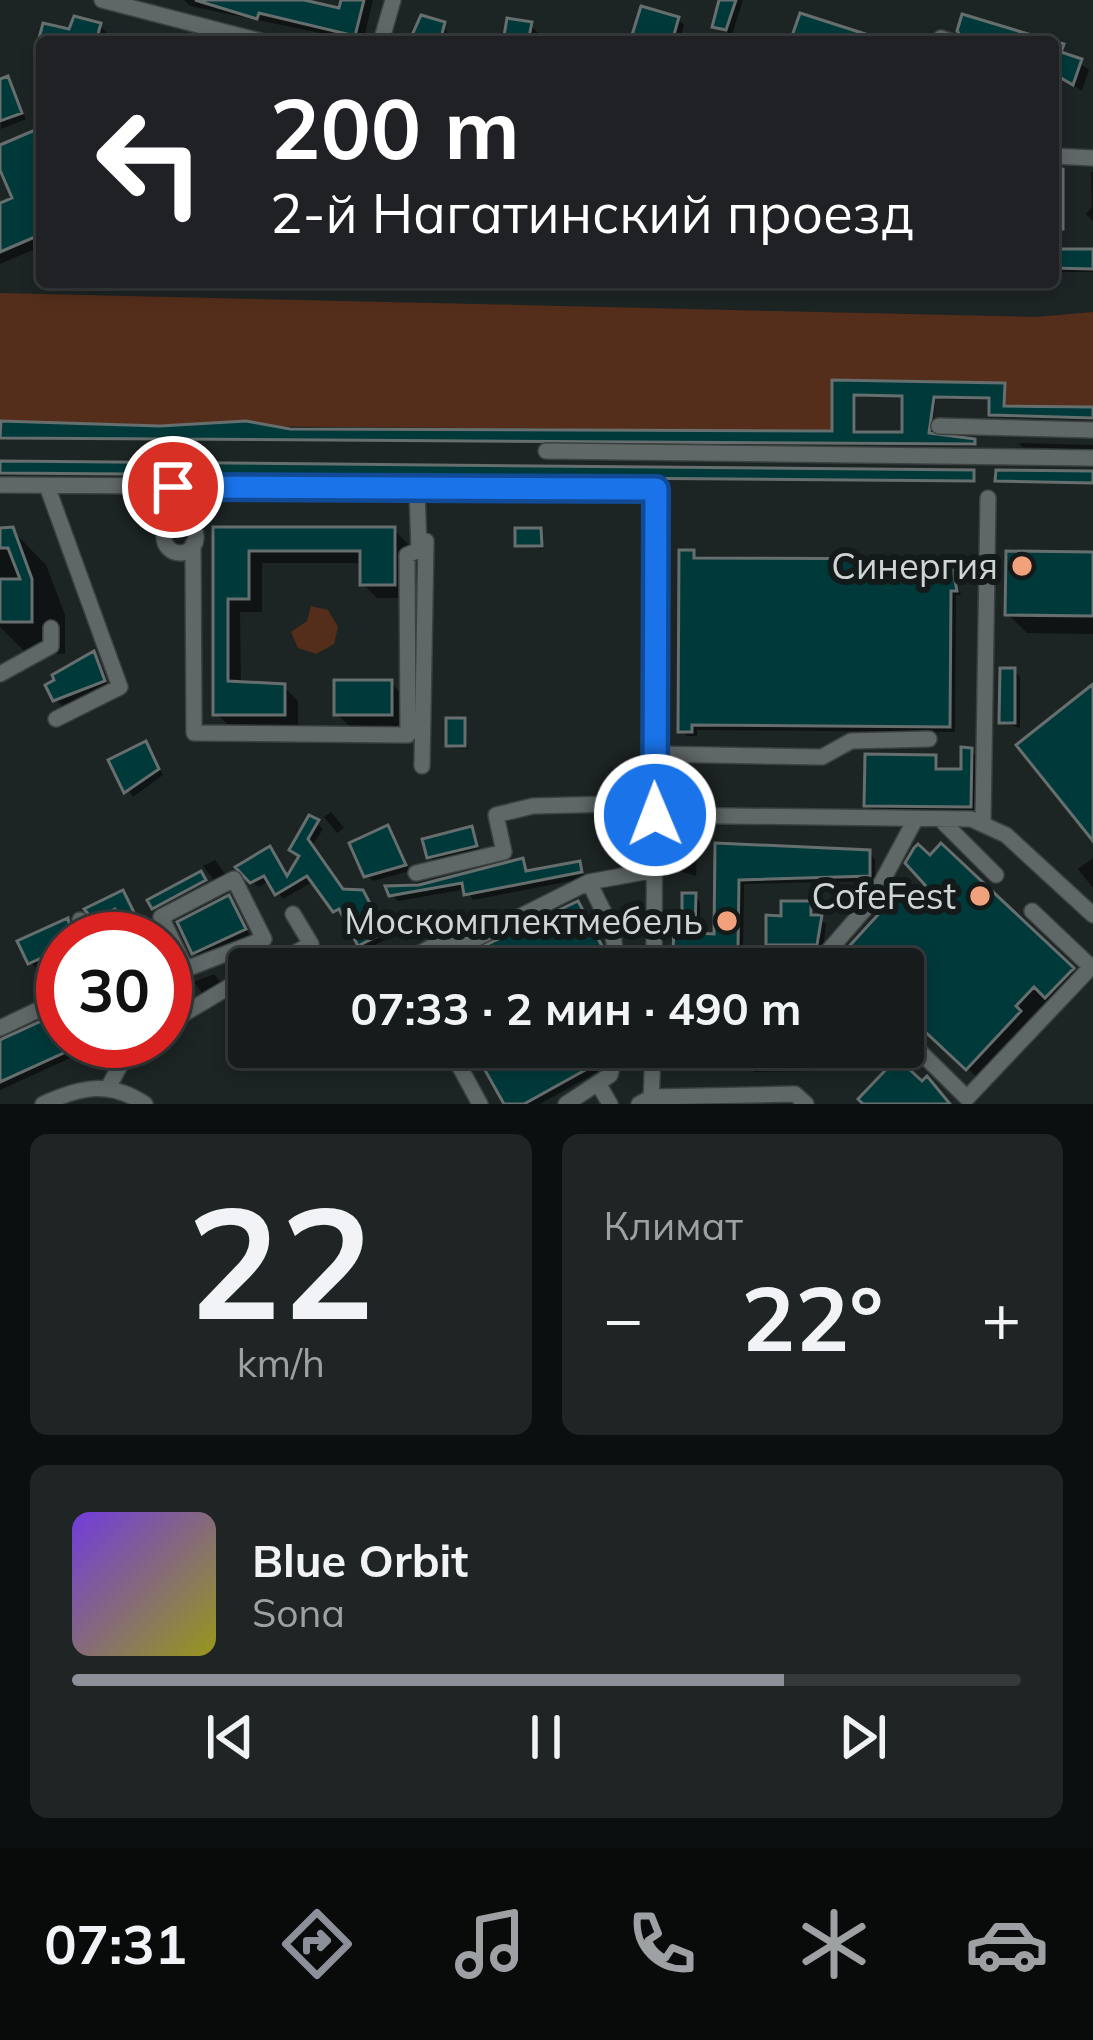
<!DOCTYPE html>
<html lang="ru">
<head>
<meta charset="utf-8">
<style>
	body { margin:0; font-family:Mulish,sans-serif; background:#1f2424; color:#f1f3f6; height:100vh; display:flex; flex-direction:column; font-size:45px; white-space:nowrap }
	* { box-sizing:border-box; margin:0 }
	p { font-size:39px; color:#9ea1a3 }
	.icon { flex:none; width:66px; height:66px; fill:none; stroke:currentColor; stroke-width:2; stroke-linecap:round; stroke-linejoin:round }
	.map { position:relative; height:1104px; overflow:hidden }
	.side { display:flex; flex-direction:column; gap:30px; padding:30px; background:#0c0f0f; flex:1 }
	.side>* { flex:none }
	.guide { position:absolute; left:36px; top:36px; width:1023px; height:252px; border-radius:12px; box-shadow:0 6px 18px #0003,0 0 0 3px #35393a; background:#202124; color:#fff; overflow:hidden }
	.speed { position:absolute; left:36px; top:912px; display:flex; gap:24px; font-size:60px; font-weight:700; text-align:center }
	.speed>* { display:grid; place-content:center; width:156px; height:156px; border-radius:50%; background:#161b1b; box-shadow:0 6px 18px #0003,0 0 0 3px #35393a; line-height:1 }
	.speed .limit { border:18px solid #d22; background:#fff; color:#111 }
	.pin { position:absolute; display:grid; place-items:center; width:102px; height:102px; color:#fff; margin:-51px; border:6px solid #fff; border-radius:50%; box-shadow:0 3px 12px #0007 }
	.me { position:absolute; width:132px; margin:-66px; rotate:359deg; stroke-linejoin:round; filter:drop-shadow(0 0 9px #0008) }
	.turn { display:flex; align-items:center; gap:42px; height:252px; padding:0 36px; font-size:54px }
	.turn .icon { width:156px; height:156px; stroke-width:2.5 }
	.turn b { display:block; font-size:84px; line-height:102px }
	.big { font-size:90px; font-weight:700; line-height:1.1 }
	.side .tile { flex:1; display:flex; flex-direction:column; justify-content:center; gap:18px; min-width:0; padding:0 42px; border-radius:18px; background:#1f2424 }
	.side .dial { align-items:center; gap:0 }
	.dial b { font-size:156px; line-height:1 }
	.song { display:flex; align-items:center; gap:36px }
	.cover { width:144px; height:144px; border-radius:18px; background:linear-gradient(135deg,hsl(260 70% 55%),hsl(60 70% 35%)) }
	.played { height:12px; border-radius:6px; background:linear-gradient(90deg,#8c9099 75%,#35393a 75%) }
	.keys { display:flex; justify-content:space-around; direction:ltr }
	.heat { display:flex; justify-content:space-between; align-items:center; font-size:66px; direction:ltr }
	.side .tiles { flex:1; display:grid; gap:30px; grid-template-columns:1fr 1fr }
	.tile:last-child { grid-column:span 2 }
	.trip { position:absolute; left:228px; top:948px; width:696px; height:120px; border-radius:12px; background:#161b1b; box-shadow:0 6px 18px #0003,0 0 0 3px #35393a; font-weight:700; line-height:120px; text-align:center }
	.dock { display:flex; height:192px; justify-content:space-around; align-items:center; background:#090b0b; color:#9ea1a3 }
	.dock .icon { width:84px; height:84px }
	.dock .selected { color:#8c9099 }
	.dock b { font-size:54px; color:#f1f3f6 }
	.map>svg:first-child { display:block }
	.green { fill:#552e1b }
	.shadow { fill:#0007; fill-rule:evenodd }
	.building { fill:#00393a; stroke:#666e6e; stroke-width:3; fill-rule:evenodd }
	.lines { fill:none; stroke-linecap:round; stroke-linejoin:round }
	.minor-casing { stroke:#3b4141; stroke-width:18 }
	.minor { stroke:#5f6767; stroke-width:15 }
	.route-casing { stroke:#114b97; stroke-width:30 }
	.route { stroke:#1a73e8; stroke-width:21 }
	.poi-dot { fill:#f1a17c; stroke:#141a1a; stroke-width:4.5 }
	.labels { text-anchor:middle; stroke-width:12; stroke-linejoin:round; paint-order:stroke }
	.poi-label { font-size:36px; fill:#cfd4d4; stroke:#141a1a; text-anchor:end }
</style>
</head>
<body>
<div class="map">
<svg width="1093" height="1104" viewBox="0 0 1093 1104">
	<rect width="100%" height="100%" fill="#1d2424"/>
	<path class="green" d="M 0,293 L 1036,317 L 1093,312 L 1093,407 L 1004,406 L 1004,383 L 833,381 L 832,431 L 0,424 Z
		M 311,606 L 328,610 L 338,627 L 334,644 L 316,654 L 298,648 L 291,632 L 307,621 Z"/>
	<path class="shadow" d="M 184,0 L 292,0 L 341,12 L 344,0 L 373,0 L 363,42 L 190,6 Z
		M 724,0 L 743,0 L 732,35 L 716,26 Z
		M 802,16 L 879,42 L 799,42 L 795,38 Z
		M 678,19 L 684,25 L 679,42 L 647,42 L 636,34 Z
		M 99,25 L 108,34 L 106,42 L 42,42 Z
		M 444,25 L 450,42 L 412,42 Z
		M 530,25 L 538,33 L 536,42 L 506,42 Z
		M 1053,44 L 1089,70 L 1082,91 L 1053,71 L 1071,76 L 1053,64 Z
		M 7,80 L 26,119 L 1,129 L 0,82 Z
		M 34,133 L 42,141 L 42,246 L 0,264 L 0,206 L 16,200 L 0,148 Z
		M 1091,172 L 1093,172 L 1093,221 L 1086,214 L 1092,207 Z
		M 1053,252 L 1093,252 L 1093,272 L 1053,272 Z
		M 835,384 L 1003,386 L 1006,409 L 1093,410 L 1093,420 L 995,417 L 992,400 L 936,399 L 931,436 L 977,446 L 0,438 L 0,425 L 18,424 L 835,434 ZM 856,397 L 905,397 L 905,435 L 856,435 Z
		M 1019,443 L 1093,445 L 1093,450 L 1022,447 Z
		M 0,460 L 973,473 L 975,481 L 0,473 Z
		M 0,530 L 12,530 L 46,565 L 65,615 L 65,654 L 27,654 L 0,627 Z
		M 216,530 L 394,530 L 408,544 L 408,598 L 377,598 L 363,584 L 363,563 L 262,563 L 262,612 L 240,612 L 241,685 L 284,687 L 298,701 L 298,727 L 230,727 L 216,713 Z
		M 540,531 L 544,549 L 518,545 Z
		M 692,553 L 700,561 L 950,562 L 961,595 L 956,595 L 955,732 L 697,730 L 697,736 L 687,736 L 681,730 Z
		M 1093,555 L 1093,634 L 1027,633 L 1008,614 Z
		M 94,655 L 109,687 L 62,706 L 56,699 Z
		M 1014,671 L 1020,677 L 1020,728 L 1002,722 Z
		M 391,683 L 405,697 L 405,728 L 351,728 L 337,714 Z
		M 464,721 L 468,749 L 453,748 L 449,745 Z
		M 145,745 L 163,775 L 133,797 L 112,761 Z
		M 971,751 L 977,757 L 976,812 L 873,810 L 867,804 L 935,758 L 941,772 L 964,772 Z
		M 681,770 L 692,773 L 692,790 L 681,787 Z
		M 331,812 L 344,828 L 337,833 L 324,817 Z
		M 317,823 L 323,829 L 312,846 L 344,892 L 361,893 L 368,900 L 388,938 L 366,950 L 345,914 L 335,910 L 314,881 L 283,899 L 270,881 L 258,887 L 240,868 L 270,850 L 289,879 Z
		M 387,829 L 410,871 L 373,881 L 367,875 Z
		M 471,829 L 481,852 L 436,863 L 430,856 Z
		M 684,845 L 697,849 L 696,876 L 682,872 Z
		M 718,846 L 869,853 L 875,859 L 875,881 L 744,884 L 743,953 L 682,953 L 676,947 L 695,896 L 700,902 L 700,937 L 717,937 Z
		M 941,847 L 1085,983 L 1061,1009 L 1049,999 L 1028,1022 L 1033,1027 L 982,1082 L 903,1008 L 903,969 L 861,969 L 929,885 Z
		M 1093,858 L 1093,888 L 1078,869 Z
		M 215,860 L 225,874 L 214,880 L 203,866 Z
		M 522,862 L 529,874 L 579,865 L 586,878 L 473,900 L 466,889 L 398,901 L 392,895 Z
		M 123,893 L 129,900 L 148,939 L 133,939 L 121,915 L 101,924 L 89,910 Z
		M 228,899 L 250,936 L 201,958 L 195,952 Z
		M 810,904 L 816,918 L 826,924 L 823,950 L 775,950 L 769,944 L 784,919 Z
		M 577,905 L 606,953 L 577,969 L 444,969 Z
		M 68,922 L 76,939 L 63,939 L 63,956 L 36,968 L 30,962 Z
		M 214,974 L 222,984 L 202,993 L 194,982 Z
		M 165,975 L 181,1009 L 174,1013 L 165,1002 Z
		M 63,1012 L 63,1041 L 86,1041 L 82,1043 L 86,1051 L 0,1090 L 0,1044 Z
		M 476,1047 L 608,1047 L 592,1057 L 599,1071 L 540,1104 L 508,1104 Z
		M 740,1047 L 808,1047 L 816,1055 L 816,1071 L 754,1072 L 740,1058 Z
		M 854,1047 L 888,1047 L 872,1064 Z"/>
	<path class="building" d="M 195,0 L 304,0 L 339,8 L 341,0 L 364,0 L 355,36 L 259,13 L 257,19 Z
		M 719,0 L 736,0 L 726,30 L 712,27 Z
		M 641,6 L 679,17 L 672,42 L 632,35 Z
		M 800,13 L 884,40 L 883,42 L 791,39 Z
		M 962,14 L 1048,40 L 1047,42 L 965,41 L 957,31 Z
		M 421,15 L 445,22 L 440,42 L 409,42 Z
		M 74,16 L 101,23 L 96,42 L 38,42 L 43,23 L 69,29 Z
		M 507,18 L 532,22 L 528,42 L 503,42 Z
		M 1053,41 L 1064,44 L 1061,52 L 1082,59 L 1073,85 L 1056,75 L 1058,69 L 1053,72 Z
		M 8,76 L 22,113 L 0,121 L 0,79 Z
		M 35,130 L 42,147 L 36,150 L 42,164 L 42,234 L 0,252 L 0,203 L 12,198 L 0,170 L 0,145 Z
		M 1053,168 L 1063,169 L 1063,229 L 1053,229 Z
		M 1053,249 L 1093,249 L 1093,269 L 1053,268 Z
		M 832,380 L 1005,383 L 1004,406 L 1093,407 L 1093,418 L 989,415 L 989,398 L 934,397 L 929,433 L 975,439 L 975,444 L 0,438 L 1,421 L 160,426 L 246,421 L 290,429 L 832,431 ZM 854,395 L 902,396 L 902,432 L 854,432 Z
		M 0,461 L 974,470 L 974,481 L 0,473 Z
		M 996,470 L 1093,471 L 1093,483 L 995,481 Z
		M 13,527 L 32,579 L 32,622 L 0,622 L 0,579 L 20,579 L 8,548 L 0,548 L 0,528 Z
		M 213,527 L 395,527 L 395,585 L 360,585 L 360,551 L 249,551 L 249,599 L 228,599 L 228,681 L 285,684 L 285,715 L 213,715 Z
		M 515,528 L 541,528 L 542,546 L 515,546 Z
		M 679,550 L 694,550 L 694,558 L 951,559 L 957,591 L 951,591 L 950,727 L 692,725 L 692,732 L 678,732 Z
		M 1006,551 L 1093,552 L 1093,616 L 1005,615 Z
		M 94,651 L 105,681 L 53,701 L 45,685 L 54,680 L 52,675 Z
		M 1000,668 L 1015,668 L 1015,723 L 999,723 Z
		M 334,680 L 392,680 L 392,715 L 334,715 Z
		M 1093,684 L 1093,841 L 1016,745 Z
		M 446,718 L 465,718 L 465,746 L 446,746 Z
		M 146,741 L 159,769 L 124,793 L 108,760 Z
		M 961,747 L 972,748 L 971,807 L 864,806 L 865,754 L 936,755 L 936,769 L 961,769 Z
		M 309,815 L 319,820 L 308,839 L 343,889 L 363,890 L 385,932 L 358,946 L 339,909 L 333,912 L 307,876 L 275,895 L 264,876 L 250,883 L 235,867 L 270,846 L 287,876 L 299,856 L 289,850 Z
		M 388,825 L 406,865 L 364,877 L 349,843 Z
		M 472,826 L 477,846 L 427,858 L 422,839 Z
		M 715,843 L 870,850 L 870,876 L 739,880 L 738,948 L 673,949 L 674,931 L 682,931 L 682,893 L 696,893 L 695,933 L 714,934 Z
		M 941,843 L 1074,968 L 1045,998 L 1034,987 L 1016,1006 L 1021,1011 L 966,1070 L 903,1011 L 903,969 L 858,969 L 842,954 L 897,894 L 908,903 L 925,885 L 905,863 L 914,848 L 918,844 L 930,855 Z
		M 523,858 L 526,871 L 580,861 L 582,872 L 464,895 L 462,883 L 389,896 L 385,886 L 419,885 Z
		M 201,871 L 206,880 L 152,909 L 147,900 Z
		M 123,890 L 147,939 L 129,939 L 115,909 L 93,920 L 84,909 Z
		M 229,895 L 246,929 L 192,954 L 177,922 Z
		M 578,901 L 602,946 L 561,969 L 435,969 Z
		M 781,901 L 811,901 L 811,915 L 822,915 L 817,945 L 766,945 L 766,915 L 781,916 Z
		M 68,918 L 72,939 L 63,939 L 63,948 L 28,964 L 17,941 Z
		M 63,1011 L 63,1041 L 90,1041 L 0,1082 L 0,1040 Z
		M 472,1047 L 586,1047 L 596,1064 L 524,1104 L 504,1104 Z
		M 737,1047 L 804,1047 L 804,1058 L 737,1059 Z
		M 897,1058 L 922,1081 L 927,1076 L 950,1104 L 863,1104 L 858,1099 Z"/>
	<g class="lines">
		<g class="minor-casing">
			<path id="minor" d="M 102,0 L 264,42
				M 941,38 L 953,42
				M 381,42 L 393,0
				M 1053,86 L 1053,93
				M 1053,156 L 1093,158
				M 939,426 L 1093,430
				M 546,451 L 1093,458
				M 0,485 L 656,489 L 654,969
				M 47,486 L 120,687 L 56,719
				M164 537a16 16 0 1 1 32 0a16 16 0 1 1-32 0Z
				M 193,544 L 194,733 L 408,735 L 407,555 L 419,550 L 417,489
				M 0,674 L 51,646 L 51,628
				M 654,754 L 822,757 L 851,741 L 929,739
				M 422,766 L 426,541
				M 655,815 L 971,819 L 1006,835 L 1093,915
				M 940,819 L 996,875
				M 621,822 L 655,824
				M 983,822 L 988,498
				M 416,873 L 504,852 L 496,815 L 533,806 L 655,803
				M 234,879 L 264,939 L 186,969 L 161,917 Z
				M 589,882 L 655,870
				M 1032,911 L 1091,967
				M 80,920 L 87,938 L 111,928 L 116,939
				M 618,966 L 703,958
				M 266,969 L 311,944 L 293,914
				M 405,969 L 402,963 L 450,937 L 473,940 L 589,882 L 612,929 L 618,969
				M 836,969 L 823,957 L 871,902 L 915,820
				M 165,1025 L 249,975
				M 0,1028 L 63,998
				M 903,1035 L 967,1098 L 1093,965
				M 449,1047 L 480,1104
				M 599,1085 L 610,1104
				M 108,1088 L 133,1041
				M 43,1104 C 80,1087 109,1080 145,1104
				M 566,1104 L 610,1075 L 617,1047
				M 639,1104 L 652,1097 L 795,1094 L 806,1104
				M 651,1104 L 653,1047"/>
		</g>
		<use href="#minor" class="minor"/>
	</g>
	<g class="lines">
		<g class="route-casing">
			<path id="route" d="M 173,487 L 656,489 L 655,815"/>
		</g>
		<use href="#route" class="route"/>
	</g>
	<g class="poi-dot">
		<circle cx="1022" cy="566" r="12"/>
		<circle cx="980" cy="896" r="12"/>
		<circle cx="727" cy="921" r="12"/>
	</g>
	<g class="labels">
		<g class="poi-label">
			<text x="998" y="579">Синергия</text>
			<text x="956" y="909">CofeFest</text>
			<text x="703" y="934">Москомплектмебель</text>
		</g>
	</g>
</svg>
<div class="speed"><div class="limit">30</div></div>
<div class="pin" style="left:173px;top:487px;background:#d93025"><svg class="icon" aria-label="arrive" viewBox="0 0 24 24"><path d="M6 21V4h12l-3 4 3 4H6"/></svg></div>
<svg class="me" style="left:655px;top:815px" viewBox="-20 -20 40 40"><circle r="17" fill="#1a73e8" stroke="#fff" stroke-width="3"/><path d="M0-11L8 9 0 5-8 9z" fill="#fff"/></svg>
<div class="trip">07:33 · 2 мин · 490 m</div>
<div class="guide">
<div class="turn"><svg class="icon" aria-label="left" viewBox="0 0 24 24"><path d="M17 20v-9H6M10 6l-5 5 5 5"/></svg><div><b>200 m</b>2-й Нагатинский проезд</div></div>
</div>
</div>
<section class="side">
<div class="tiles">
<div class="tile dial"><b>22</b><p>km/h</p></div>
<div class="tile"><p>Климат</p>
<div class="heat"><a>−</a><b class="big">22°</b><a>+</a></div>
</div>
<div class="tile">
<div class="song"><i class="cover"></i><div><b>Blue Orbit</b><p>Sona</p></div></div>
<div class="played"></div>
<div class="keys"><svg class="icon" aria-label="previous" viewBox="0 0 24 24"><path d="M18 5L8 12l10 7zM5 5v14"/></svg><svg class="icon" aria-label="pause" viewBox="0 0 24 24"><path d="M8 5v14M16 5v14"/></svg><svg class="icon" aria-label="next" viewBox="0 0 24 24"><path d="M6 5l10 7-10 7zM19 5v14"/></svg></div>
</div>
</div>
</section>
<nav class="dock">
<b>07:31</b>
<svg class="icon selected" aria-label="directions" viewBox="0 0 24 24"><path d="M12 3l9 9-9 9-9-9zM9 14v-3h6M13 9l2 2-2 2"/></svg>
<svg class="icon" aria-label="music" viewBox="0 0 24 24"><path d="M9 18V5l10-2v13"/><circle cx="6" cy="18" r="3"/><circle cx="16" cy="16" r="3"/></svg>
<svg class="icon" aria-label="phone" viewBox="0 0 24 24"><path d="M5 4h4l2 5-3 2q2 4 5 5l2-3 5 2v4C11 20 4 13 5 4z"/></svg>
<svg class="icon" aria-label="climate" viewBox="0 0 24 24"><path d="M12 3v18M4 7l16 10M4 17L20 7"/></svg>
<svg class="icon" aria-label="car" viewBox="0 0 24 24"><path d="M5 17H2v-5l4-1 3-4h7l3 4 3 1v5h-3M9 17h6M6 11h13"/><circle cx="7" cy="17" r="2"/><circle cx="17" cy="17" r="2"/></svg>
</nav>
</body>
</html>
